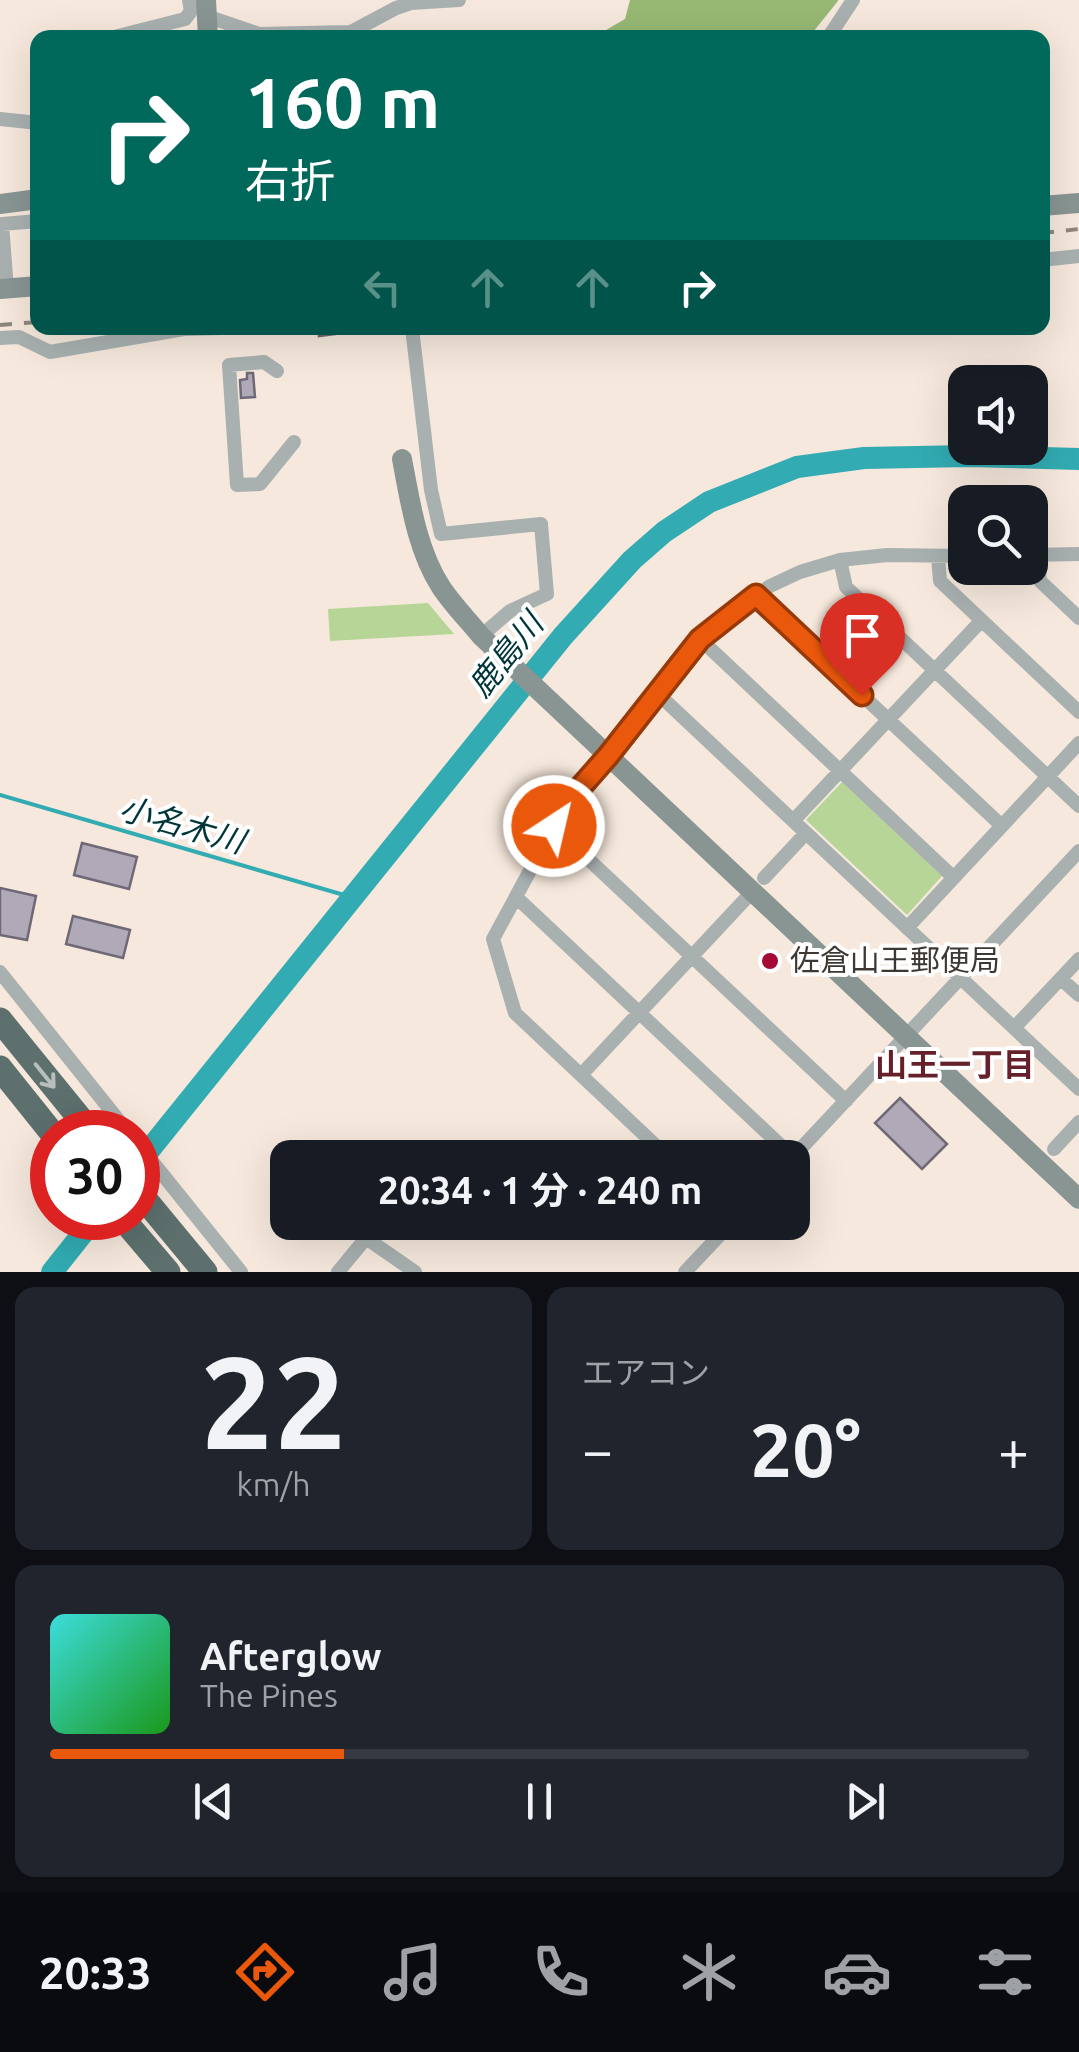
<!DOCTYPE html>
<html lang="ja">
<head>
<meta charset="utf-8">
<style>
	body { margin:0; font-family:Ubuntu,"Noto Sans JP",sans-serif; background:#20242c; color:#f1f3f6; height:100vh; display:flex; flex-direction:column; font-size:38px; white-space:nowrap }
	* { box-sizing:border-box; margin:0 }
	p { font-size:32px; color:#9ea1a6 }
	.icon { flex:none; width:55px; height:55px; fill:none; stroke:currentColor; stroke-width:2; stroke-linecap:round; stroke-linejoin:round }
	.map { position:relative; height:1272px; overflow:hidden }
	.drawer { display:flex; flex-direction:column; gap:15px; padding:15px; background:#0d0f14; flex:1 }
	.drawer>* { flex:none }
	.hud { position:absolute; left:30px; top:30px; width:1020px; height:305px; border-radius:20px; box-shadow:0 10px 40px #0002; background:#00695c; color:#fff; overflow:hidden }
	.fabs { position:absolute; left:948px; top:365px; display:grid; gap:20px }
	.fabs a { display:grid; place-items:center; width:100px; height:100px; border-radius:20px; background:#171b24; box-shadow:0 10px 40px #0002; font-size:50px }
	.speed { position:absolute; left:30px; top:1110px; display:flex; gap:20px; font-size:50px; font-weight:700; text-align:center }
	.speed>* { display:grid; place-content:center; width:130px; height:130px; border-radius:50%; background:#171b24; box-shadow:0 10px 40px #0002; line-height:1 }
	.speed .limit { border:15px solid #d22; background:#fff; color:#111 }
	.pin { position:absolute; display:grid; place-items:center; width:85px; height:85px; color:#fff; margin:-102px -42px; border-radius:50% 50% 50% 0; rotate:-45deg; box-shadow:0 0 10px #0007 }
	.pin .icon { rotate:45deg }
	.me { position:absolute; width:110px; margin:-55px; rotate:35deg; stroke-linejoin:round; filter:drop-shadow(0 0 8px #0008) }
	.turn { display:flex; align-items:center; gap:35px; height:210px; padding:0 50px; font-size:45px }
	.turn .icon { width:130px; height:130px; stroke-width:2.5 }
	.turn b { display:block; font-size:70px; line-height:85px }
	.lanes { display:flex; align-items:center; height:95px; padding:0 50px; background:#0003; justify-content:center; gap:50px; direction:ltr }
	.lanes .off { opacity:.35 }
	.big { font-size:75px; font-weight:700; line-height:1.1 }
	.drawer .tile { flex:1; display:flex; flex-direction:column; justify-content:center; gap:15px; min-width:0; padding:0 35px; border-radius:20px; background:#20242c }
	.drawer .dial { align-items:center; gap:0 }
	.dial b { font-size:130px; line-height:1 }
	.song { display:flex; align-items:center; gap:30px }
	.cover { width:120px; height:120px; border-radius:15px; background:linear-gradient(135deg,hsl(180 70% 55%),hsl(120 70% 35%)) }
	.played { height:10px; border-radius:5px; background:linear-gradient(90deg,#ea580c 30%,#363941 30%) }
	.keys { display:flex; justify-content:space-around; direction:ltr }
	.heat { display:flex; justify-content:space-between; align-items:center; font-size:55px; direction:ltr }
	.drawer .tiles { flex:1; display:grid; gap:15px; grid-template-columns:1fr 1fr }
	.tile:last-child { grid-column:span 2 }
	.trip { position:absolute; left:270px; top:1140px; width:540px; height:100px; border-radius:20px; background:#171b24; box-shadow:0 10px 40px #0002; font-weight:700; line-height:100px; text-align:center }
	.tabs { display:flex; height:160px; justify-content:space-around; align-items:center; background:#090b0e; color:#9ea1a6 }
	.tabs .icon { width:70px; height:70px }
	.tabs .active { color:#ea580c }
	.tabs b { font-size:45px; color:#f1f3f6 }
	.map>svg:first-child { display:block }
	.green { fill:#b7d597 }
	.forest { fill:#97b973 }
	.lines { fill:none; stroke-linecap:round; stroke-linejoin:round }
	.stream { stroke:#32abb2; stroke-width:4 }
	.river { stroke:#32abb2; stroke-width:22 }
	.building { fill:#b0a9b8; stroke:#6f6875; stroke-width:2.5 }
	.street { stroke:#a9b1b0; stroke-width:14 }
	.secondary { stroke:#889593; stroke-width:20 }
	.highway { stroke:#5d706d; stroke-width:25 }
	.rail { stroke:#8f867e; stroke-width:4; stroke-dasharray:12 12; stroke-linecap:butt }
	.oneway { stroke:#b6bfbd }
	.route-casing { stroke:#983908; stroke-width:25 }
	.route { stroke:#ea580c; stroke-width:18 }
	.poi-dot { fill:#a50a36; stroke:#fff; stroke-width:4 }
	.labels { text-anchor:middle; stroke-width:8; stroke-linejoin:round; paint-order:stroke }
	.poi-label { font-size:30px; fill:#3d3833; stroke:#fff; text-anchor:start }
	.water-label { font-size:32px; font-style:italic; fill:#003639; stroke:#fff }
	.neighbourhood-label { font-size:32px; font-weight:bold; fill:#66202a; stroke:#fff }
</style>
</head>
<body>
<div class="map">
<svg width="1079" height="1272" viewBox="0 0 1079 1272">
	<rect width="100%" height="100%" fill="#f6e8dc"/>
	<path class="green" d="M 428,603 L 454,634 L 330,641 L 328,609 Z
		M 842,782 L 942,876 L 907,915 L 806,820 Z"/>
	<path class="forest" d="M 630,0 L 838,0 L 838,1 L 809,37 L 594,37 L 625,19 Z"/>
	<g class="lines">
		<path class="stream" d="M 0,795 L 351,897"/>
		<path class="river" d="M 138,1164 L 563,636 L 632,560 L 664,532 L 709,502 L 797,467 L 864,458 L 968,456 L 1079,459
			M 52,1272 L 95,1218"/>
	</g>
	<path class="building" d="M 332,328 L 344,328 L 344,333 L 319,336 L 319,330 Z
		M 247,373 L 253,373 L 255,397 L 241,398 L 240,380 L 247,379 Z
		M 82,843 L 137,857 L 129,889 L 74,875 Z
		M 0,888 L 36,896 L 27,940 L 0,935 Z
		M 73,916 L 130,930 L 123,958 L 66,944 Z
		M 900,1098 L 947,1144 L 922,1169 L 875,1123 Z"/>
	<g class="lines">
		<path class="street" d="M 209,17 L 259,34 L 351,32 L 396,8 L 411,3 L 459,0
			M 110,38 L 185,19 L 191,11 L 189,0
			M 828,38 L 853,0
			M 0,119 L 38,123
			M 1042,260 L 1079,256
			M 7,289 L 2,224 L 38,221
			M 412,328 L 431,490 L 441,534 L 541,524 L 547,594 L 510,611 L 481,636
			M 0,338 L 19,337 L 50,352 L 184,329 L 222,328
			M 277,371 L 264,362 L 229,365 L 237,485 L 260,484 L 294,442
			M 1030,555 L 1079,554
			M 1037,555 L 1040,581 L 1079,618
			M 938,556 L 940,581 L 1079,712
			M 840,560 L 846,587 L 1079,806
			M 755,595 L 1002,826
			M 700,639 L 953,877
			M 657,693 L 1079,1089
			M 793,821 L 981,621
			M 554,827 L 846,1101
			M 764,878 L 806,833
			M 516,897 L 793,1157
			M 907,928 L 1079,743
			M 0,972 L 128,1132
			M 1061,979 L 1079,995
			M 1014,1028 L 1079,959
			M 581,1075 L 752,892
			M 138,1144 L 241,1272
			M 1054,1149 L 1079,1122
			M 669,1158 L 515,1013 L 493,939 L 565,806 L 609,756 L 700,639 L 727,616 L 770,586 L 800,572 L 840,560 L 887,555 L 965,556
			M 792,1158 L 1079,851
			M 338,1272 L 366,1238 L 415,1272
			M 685,1272 L 732,1222"/>
		<path class="secondary" d="M 206,0 L 208,38
			M 0,204 L 38,199
			M 1042,206 L 1079,203
			M 0,289 L 38,286
			M 402,459 C 410,501 417,550 441,587 C 452,604 468,620 481,636 L 1079,1199"/>
		<path class="highway" d="M 0,1020 L 91,1132
			M 0,1068 L 52,1133
			M 138,1191 L 205,1272
			M 122,1218 L 168,1272"/>
		<path class="rail" d="M 1042,233 L 1079,229
			M 0,325 L 38,322"/>
	</g>
	<defs><path id="oneway-shaft" d="M-6 0H5M1.5-3L5.5 0L1.5 3" fill="none" stroke-width="1.6" stroke-linecap="round" stroke-linejoin="round" transform="scale(2.5)"/></defs>
	<use class="oneway" href="#oneway-shaft" transform="translate(45 1076) rotate(51)"/>
	<g class="lines">
		<g class="route-casing">
			<path id="route" d="M 554,826 L 564,806 L 608,756 L 700,639 L 756,595 L 862,695"/>
		</g>
		<use href="#route" class="route"/>
	</g>
	<circle class="poi-dot" cx="770" cy="961" r="10"/>
	<g class="labels">
		<g class="poi-label">
			<text x="790" y="971">佐倉山王郵便局</text>
		</g>
		<g class="water-label">
			<text transform="translate(506 655) rotate(-51)" y="11">鹿島川</text>
			<text transform="translate(182 825) rotate(16)" y="11">小名木川</text>
		</g>
		<g class="neighbourhood-label">
			<text x="955" y="1076">山王一丁目</text>
		</g>
	</g>
</svg>
<div class="fabs">
<a><svg class="icon" aria-label="sound" viewBox="0 0 24 24"><path d="M4 9h4l5-4v14l-5-4H4zM17 9q2 3 0 6"/></svg></a>
<a><svg class="icon" aria-label="search" viewBox="0 0 24 24"><circle cx="10" cy="10" r="6"/><path d="M15 15l6 6"/></svg></a>
</div>
<div class="speed"><div class="limit">30</div></div>
<div class="pin" style="left:862px;top:695px;background:#d93025"><svg class="icon" aria-label="arrive" viewBox="0 0 24 24"><path d="M6 21V4h12l-3 4 3 4H6"/></svg></div>
<svg class="me" style="left:554px;top:826px" viewBox="-20 -20 40 40"><circle r="17" fill="#ea580c" stroke="#fff" stroke-width="3"/><path d="M0-11L8 9 0 5-8 9z" fill="#fff"/></svg>
<div class="trip">20:34 · 1 分 · 240 m</div>
<div class="hud">
<div class="turn"><svg class="icon" aria-label="right" viewBox="0 0 24 24"><path d="M7 20v-9h11M14 6l5 5-5 5"/></svg><div><b>160 m</b>右折</div></div>
<div class="lanes"><svg class="icon off" aria-label="left" viewBox="0 0 24 24"><path d="M17 20v-9H6M10 6l-5 5 5 5"/></svg><svg class="icon off" aria-label="ahead" viewBox="0 0 24 24"><path d="M12 20V5M6 11l6-6 6 6"/></svg><svg class="icon off" aria-label="ahead" viewBox="0 0 24 24"><path d="M12 20V5M6 11l6-6 6 6"/></svg><svg class="icon" aria-label="right" viewBox="0 0 24 24"><path d="M7 20v-9h11M14 6l5 5-5 5"/></svg></div>
</div>
</div>
<section class="drawer">
<div class="tiles">
<div class="tile dial"><b>22</b><p>km/h</p></div>
<div class="tile"><p>エアコン</p>
<div class="heat"><a>−</a><b class="big">20°</b><a>+</a></div>
</div>
<div class="tile">
<div class="song"><i class="cover"></i><div><b>Afterglow</b><p>The Pines</p></div></div>
<div class="played"></div>
<div class="keys"><svg class="icon" aria-label="previous" viewBox="0 0 24 24"><path d="M18 5L8 12l10 7zM5 5v14"/></svg><svg class="icon" aria-label="pause" viewBox="0 0 24 24"><path d="M8 5v14M16 5v14"/></svg><svg class="icon" aria-label="next" viewBox="0 0 24 24"><path d="M6 5l10 7-10 7zM19 5v14"/></svg></div>
</div>
</div>
</section>
<nav class="tabs">
<b>20:33</b>
<svg class="icon active" aria-label="directions" viewBox="0 0 24 24"><path d="M12 3l9 9-9 9-9-9zM9 14v-3h6M13 9l2 2-2 2"/></svg>
<svg class="icon" aria-label="music" viewBox="0 0 24 24"><path d="M9 18V5l10-2v13"/><circle cx="6" cy="18" r="3"/><circle cx="16" cy="16" r="3"/></svg>
<svg class="icon" aria-label="phone" viewBox="0 0 24 24"><path d="M5 4h4l2 5-3 2q2 4 5 5l2-3 5 2v4C11 20 4 13 5 4z"/></svg>
<svg class="icon" aria-label="climate" viewBox="0 0 24 24"><path d="M12 3v18M4 7l16 10M4 17L20 7"/></svg>
<svg class="icon" aria-label="car" viewBox="0 0 24 24"><path d="M5 17H2v-5l4-1 3-4h7l3 4 3 1v5h-3M9 17h6M6 11h13"/><circle cx="7" cy="17" r="2"/><circle cx="17" cy="17" r="2"/></svg>
<svg class="icon" aria-label="filters" viewBox="0 0 24 24"><path d="M4 7h16M4 17h16"/><circle cx="9" cy="7" r="2"/><circle cx="15" cy="17" r="2"/></svg>
</nav>
</body>
</html>
